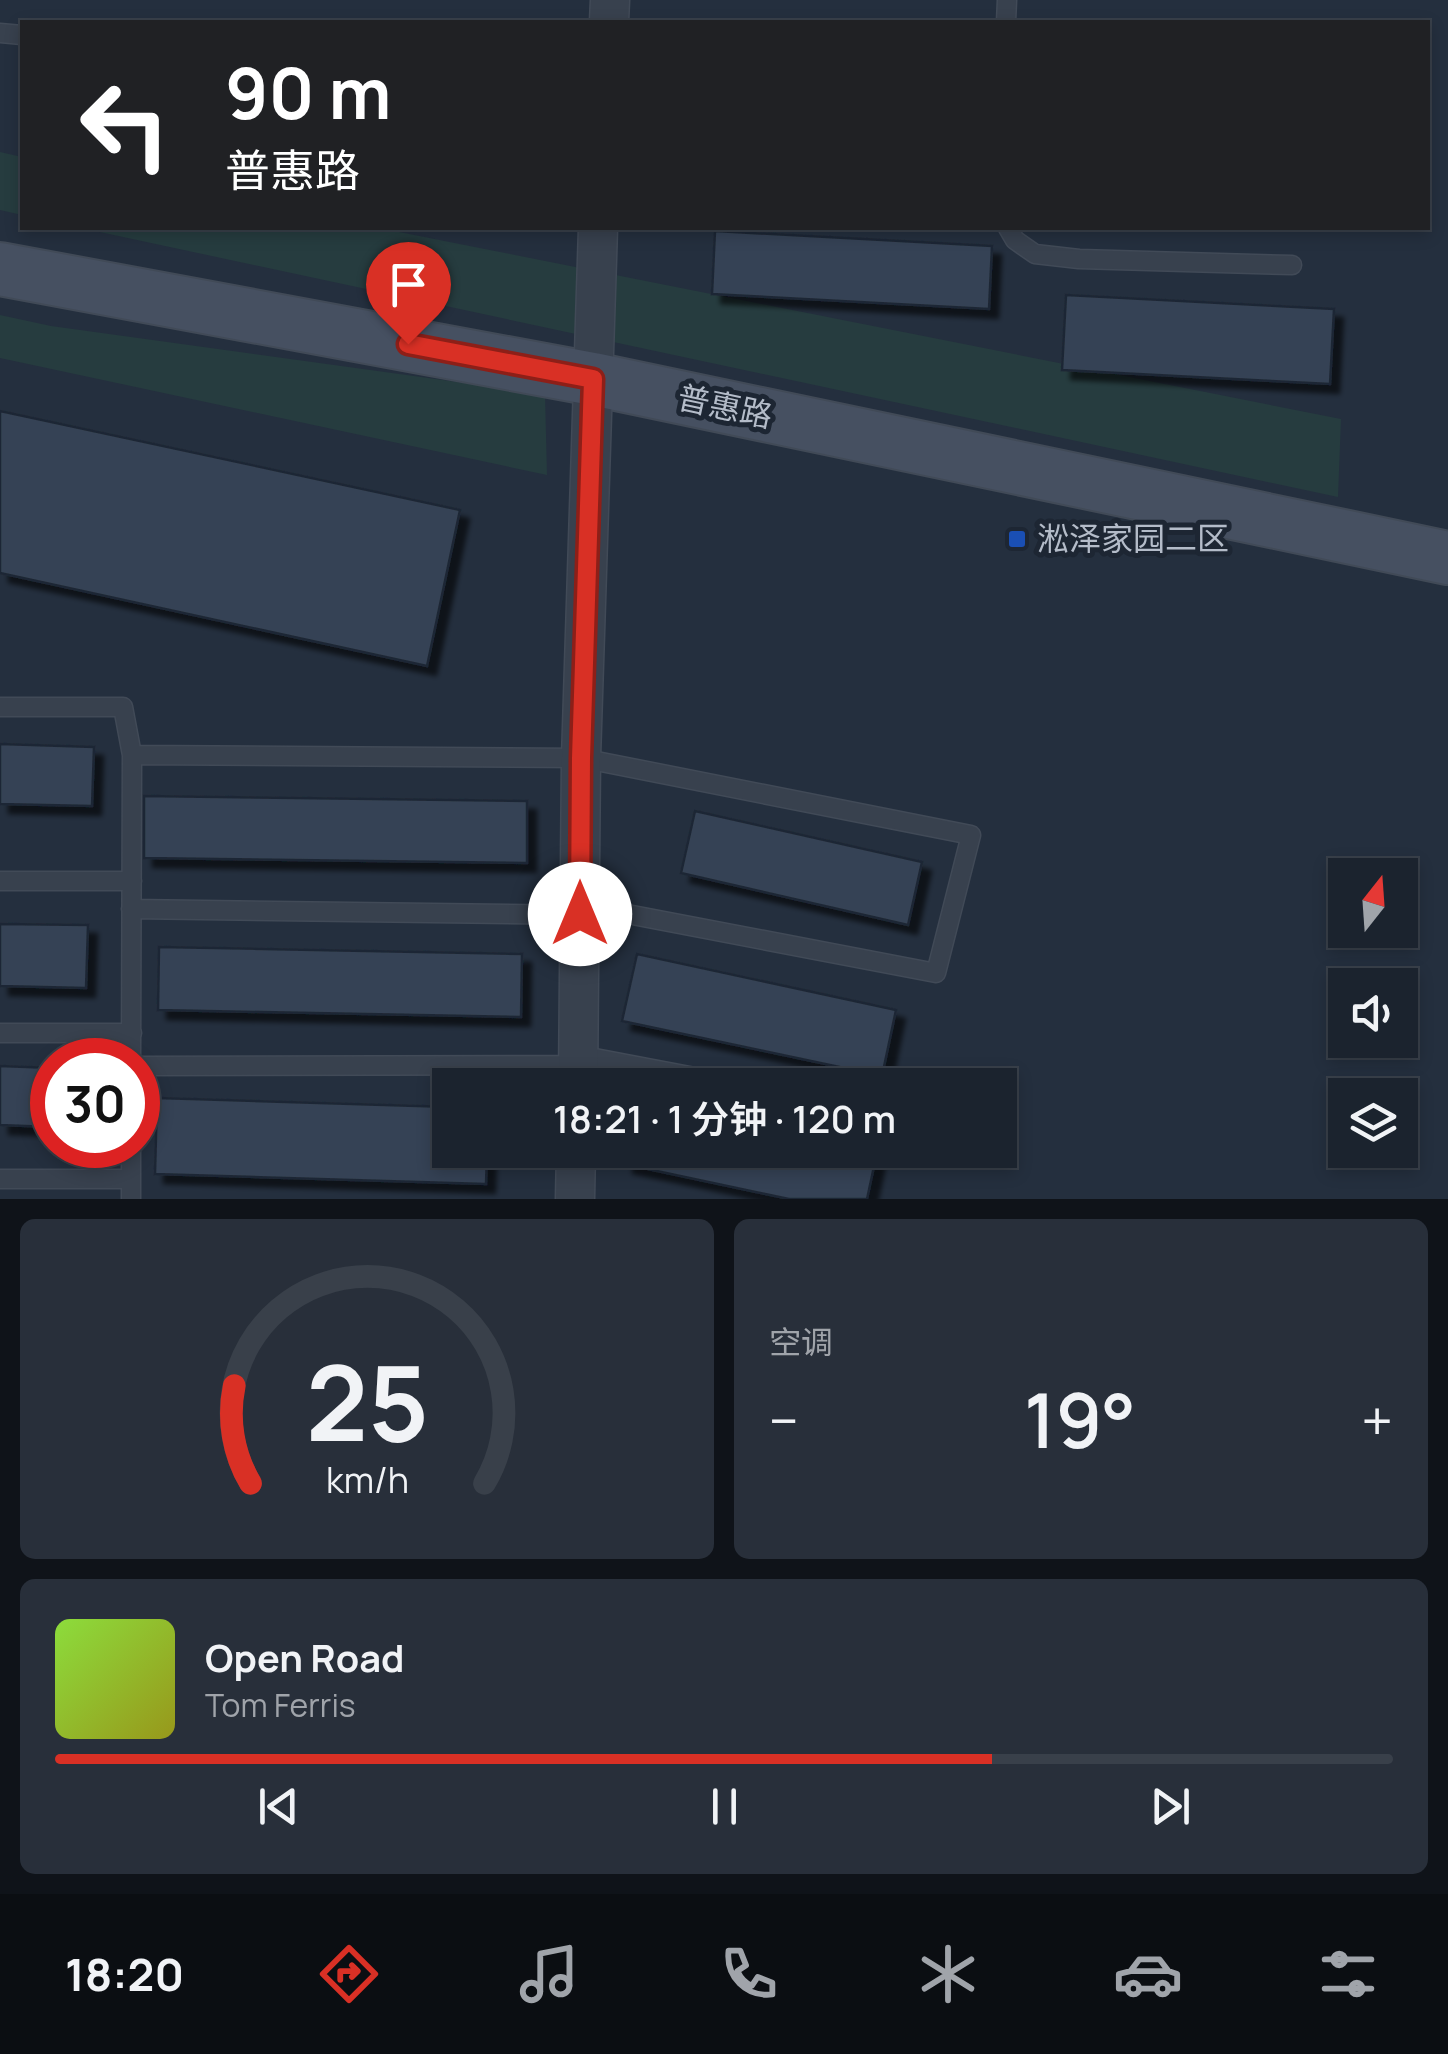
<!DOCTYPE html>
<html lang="zh">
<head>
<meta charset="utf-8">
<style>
	body { margin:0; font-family:Manrope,"Noto Sans SC",sans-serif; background:#282f3a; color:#f1f3f6; height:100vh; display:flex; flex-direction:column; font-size:38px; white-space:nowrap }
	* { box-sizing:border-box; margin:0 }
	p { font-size:32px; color:#a0a4aa }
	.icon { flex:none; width:55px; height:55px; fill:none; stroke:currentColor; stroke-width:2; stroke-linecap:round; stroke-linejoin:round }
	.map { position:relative; height:1199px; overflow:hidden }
	.panel { display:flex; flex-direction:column; gap:20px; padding:20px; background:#0f1319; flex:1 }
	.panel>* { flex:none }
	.top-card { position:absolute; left:20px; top:20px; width:1410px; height:210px; border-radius:0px; box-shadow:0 5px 15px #0003,0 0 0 2px #39404a; background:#202124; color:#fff; overflow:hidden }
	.needle { width:65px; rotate:17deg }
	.buttons { position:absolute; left:1328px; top:858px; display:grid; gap:20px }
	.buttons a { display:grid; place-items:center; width:90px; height:90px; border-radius:0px; background:#1b232e; box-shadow:0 5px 15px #0003,0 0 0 2px #39404a; font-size:50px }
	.speed { position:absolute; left:30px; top:1038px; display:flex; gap:20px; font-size:50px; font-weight:700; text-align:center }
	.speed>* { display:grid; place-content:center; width:130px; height:130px; border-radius:50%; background:#1b232e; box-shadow:0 5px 15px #0003,0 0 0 2px #39404a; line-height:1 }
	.speed .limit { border:15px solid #d22; background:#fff; color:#111 }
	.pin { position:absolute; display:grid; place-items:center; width:85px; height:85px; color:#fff; margin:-102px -42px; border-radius:50% 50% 50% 0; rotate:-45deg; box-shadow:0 0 10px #0007 }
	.pin .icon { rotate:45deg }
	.me { position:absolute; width:110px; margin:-55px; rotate:0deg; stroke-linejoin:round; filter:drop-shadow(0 0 8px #0008) }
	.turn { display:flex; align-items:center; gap:35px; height:210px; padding:0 40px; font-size:45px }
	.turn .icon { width:130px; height:130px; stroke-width:2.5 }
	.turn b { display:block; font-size:70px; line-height:85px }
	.big { font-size:75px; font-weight:600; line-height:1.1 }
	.panel .card { flex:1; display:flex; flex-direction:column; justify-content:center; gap:15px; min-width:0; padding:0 35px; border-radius:15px; background:#282f3a }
	.panel .dial { align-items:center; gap:0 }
	.dial svg { height:260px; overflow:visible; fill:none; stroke:#39404a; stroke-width:7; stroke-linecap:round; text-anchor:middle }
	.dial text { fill:#f1f3f6; stroke:none }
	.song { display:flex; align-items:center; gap:30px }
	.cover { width:120px; height:120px; border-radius:15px; background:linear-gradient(135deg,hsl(90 70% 55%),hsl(60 70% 35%)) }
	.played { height:10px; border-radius:5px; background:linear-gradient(90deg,#d93025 70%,#39404a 70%) }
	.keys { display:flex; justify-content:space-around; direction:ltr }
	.heat { display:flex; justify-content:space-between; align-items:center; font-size:55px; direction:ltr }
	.panel .tiles { flex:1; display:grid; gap:20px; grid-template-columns:1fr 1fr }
	.card:last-child { grid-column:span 2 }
	.trip { position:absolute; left:432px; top:1068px; width:585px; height:100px; border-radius:0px; background:#1b232e; box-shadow:0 5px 15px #0003,0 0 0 2px #39404a; font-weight:600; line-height:100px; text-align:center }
	.tab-bar { display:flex; height:160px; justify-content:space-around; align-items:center; background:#0b0e12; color:#a0a4aa }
	.tab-bar .icon { width:70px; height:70px }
	.tab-bar .on { color:#d93025 }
	.tab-bar b { font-size:45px; color:#f1f3f6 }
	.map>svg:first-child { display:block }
	.green { fill:#263c3f }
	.building { fill:#364354; stroke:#1f2835; stroke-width:2.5; filter:url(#shadow) }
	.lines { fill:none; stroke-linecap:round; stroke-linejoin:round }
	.service-casing { stroke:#414a57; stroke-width:21 }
	.minor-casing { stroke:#414a57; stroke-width:41 }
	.secondary-casing { stroke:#414a57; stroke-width:56 }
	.service { stroke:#38414e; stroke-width:18 }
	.minor { stroke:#38414e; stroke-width:38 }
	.secondary { stroke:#465061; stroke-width:52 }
	.route-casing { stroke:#8d1f18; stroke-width:25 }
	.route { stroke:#d93025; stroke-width:18 }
	.transit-dot { fill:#1a4fb4; stroke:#1d2633; stroke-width:4 }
	.labels { text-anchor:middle; stroke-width:10; stroke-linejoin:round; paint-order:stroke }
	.street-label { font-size:32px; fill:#b4bcc9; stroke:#1d2633 }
	.poi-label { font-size:32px; fill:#b4bcc9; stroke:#1d2633; text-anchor:start }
</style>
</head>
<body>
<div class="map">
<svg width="1448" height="1199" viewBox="0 0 1448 1199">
	<defs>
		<filter id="shadow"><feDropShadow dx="9" dy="9" stdDeviation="2.5" flood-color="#0009"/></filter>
	</defs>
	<rect width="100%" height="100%" fill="#242f3e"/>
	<path class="green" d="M 0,152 L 22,157 L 22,215 L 0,210 Z
		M 81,228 L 379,228 L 1341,419 L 1338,497 Z
		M 0,315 L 51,326 L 545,394 L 547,475 L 0,358 Z"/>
	<path class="building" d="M 715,231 L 992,246 L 989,309 L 712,294 Z
		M 1066,295 L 1334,309 L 1330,384 L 1062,370 Z
		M 0,411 L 460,510 L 427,666 L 0,573 Z
		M 0,744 L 94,747 L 92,806 L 0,804 Z
		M 144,796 L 527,801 L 527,863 L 144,858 Z
		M 695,811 L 922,862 L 908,925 L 681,873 Z
		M 0,924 L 88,925 L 86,988 L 0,986 Z
		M 159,947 L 522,954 L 521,1017 L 158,1010 Z
		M 637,954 L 896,1010 L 882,1076 L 622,1021 Z
		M 0,1066 L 52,1068 L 52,1127 L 0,1125 Z
		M 157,1098 L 450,1107 L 450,1150 L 487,1150 L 486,1184 L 155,1174 Z
		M 625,1150 L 843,1150 L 876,1157 L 867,1199 L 789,1199 L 624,1164 Z"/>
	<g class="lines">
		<g class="service-casing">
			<path id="service" d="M 1006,22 L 1007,0
				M 0,33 L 22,35
				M 1008,228 L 1015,240 L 1035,254 L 1079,259 L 1292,265
				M 0,707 L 123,707 L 132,755 L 581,758 L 971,835 L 936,973 L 580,905
				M 0,881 L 132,881
				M 131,909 L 580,915
				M 0,1033 L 132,1033
				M 579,1055 L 737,1085
				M 131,1060 L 132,755
				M 138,1066 L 579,1065
				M 131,1145 L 131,1199
				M 0,1179 L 130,1179"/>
		</g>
		<g class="minor-casing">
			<path id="minor" d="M 609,22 L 610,0
				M 578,1085 L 581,758 L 598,228
				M 575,1199 L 576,1150"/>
		</g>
		<g class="secondary-casing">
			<path id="secondary" d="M 0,269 L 593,379 L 1448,558"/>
		</g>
		<use href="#service" class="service"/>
		<use href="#minor" class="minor"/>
		<use href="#secondary" class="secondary"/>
	</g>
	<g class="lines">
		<g class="route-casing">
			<path id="route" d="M 408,344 L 593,379 L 581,758 L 580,914"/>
		</g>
		<use href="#route" class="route"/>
	</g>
	<rect class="transit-dot" x="1007" y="529" width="20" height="20" rx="5"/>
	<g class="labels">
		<g class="street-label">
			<text transform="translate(725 407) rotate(12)" y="11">普惠路</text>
		</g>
		<g class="poi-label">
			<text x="1037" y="550">淞泽家园二区</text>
		</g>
	</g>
</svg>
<div class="buttons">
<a><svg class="needle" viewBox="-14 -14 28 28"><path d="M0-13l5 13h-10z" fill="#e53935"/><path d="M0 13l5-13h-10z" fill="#a0a4aa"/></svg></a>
<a><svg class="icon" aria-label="sound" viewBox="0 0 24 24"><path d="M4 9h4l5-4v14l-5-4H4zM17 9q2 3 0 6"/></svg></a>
<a><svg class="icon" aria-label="layers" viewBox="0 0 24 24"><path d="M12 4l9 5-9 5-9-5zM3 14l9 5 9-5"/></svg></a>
</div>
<div class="speed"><div class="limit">30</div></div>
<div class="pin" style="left:408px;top:344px;background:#d93025"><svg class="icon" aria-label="arrive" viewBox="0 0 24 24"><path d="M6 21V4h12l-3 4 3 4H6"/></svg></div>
<svg class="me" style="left:580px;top:914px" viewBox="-20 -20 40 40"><circle r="19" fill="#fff"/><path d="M0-13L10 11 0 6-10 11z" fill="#d93025"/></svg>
<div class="trip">18:21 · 1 分钟 · 120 m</div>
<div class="top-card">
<div class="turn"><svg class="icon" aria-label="left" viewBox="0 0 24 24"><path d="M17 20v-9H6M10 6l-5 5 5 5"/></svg><div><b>90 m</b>普惠路</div></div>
</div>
</div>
<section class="panel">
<div class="tiles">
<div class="card dial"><svg viewBox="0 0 100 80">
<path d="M14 69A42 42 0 1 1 86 69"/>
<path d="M14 69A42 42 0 0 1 9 39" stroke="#d93025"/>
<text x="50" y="56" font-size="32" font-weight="700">25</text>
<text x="50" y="72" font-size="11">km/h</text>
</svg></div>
<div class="card"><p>空调</p>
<div class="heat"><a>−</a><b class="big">19°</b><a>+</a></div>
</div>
<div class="card">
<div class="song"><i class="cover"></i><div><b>Open Road</b><p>Tom Ferris</p></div></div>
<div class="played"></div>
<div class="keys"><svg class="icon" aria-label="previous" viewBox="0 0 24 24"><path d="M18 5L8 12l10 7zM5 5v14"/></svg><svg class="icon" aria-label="pause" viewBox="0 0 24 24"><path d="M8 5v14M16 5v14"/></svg><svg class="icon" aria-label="next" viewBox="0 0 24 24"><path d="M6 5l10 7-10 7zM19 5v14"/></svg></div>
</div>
</div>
</section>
<nav class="tab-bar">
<b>18:20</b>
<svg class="icon on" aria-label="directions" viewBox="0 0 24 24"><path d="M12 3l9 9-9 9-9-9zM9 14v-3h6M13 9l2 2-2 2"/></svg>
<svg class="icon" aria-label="music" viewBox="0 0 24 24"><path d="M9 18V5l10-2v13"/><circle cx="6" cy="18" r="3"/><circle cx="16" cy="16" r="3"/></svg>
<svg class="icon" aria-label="phone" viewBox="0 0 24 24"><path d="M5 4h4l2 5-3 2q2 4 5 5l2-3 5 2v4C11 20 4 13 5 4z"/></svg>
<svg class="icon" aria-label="climate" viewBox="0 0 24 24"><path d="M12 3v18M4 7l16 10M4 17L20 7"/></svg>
<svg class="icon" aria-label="car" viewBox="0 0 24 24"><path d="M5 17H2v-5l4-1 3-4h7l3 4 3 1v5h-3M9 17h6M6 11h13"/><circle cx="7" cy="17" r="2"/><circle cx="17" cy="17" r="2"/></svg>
<svg class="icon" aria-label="filters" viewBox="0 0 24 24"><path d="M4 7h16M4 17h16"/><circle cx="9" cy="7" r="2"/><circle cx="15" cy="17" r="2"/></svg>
</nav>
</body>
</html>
